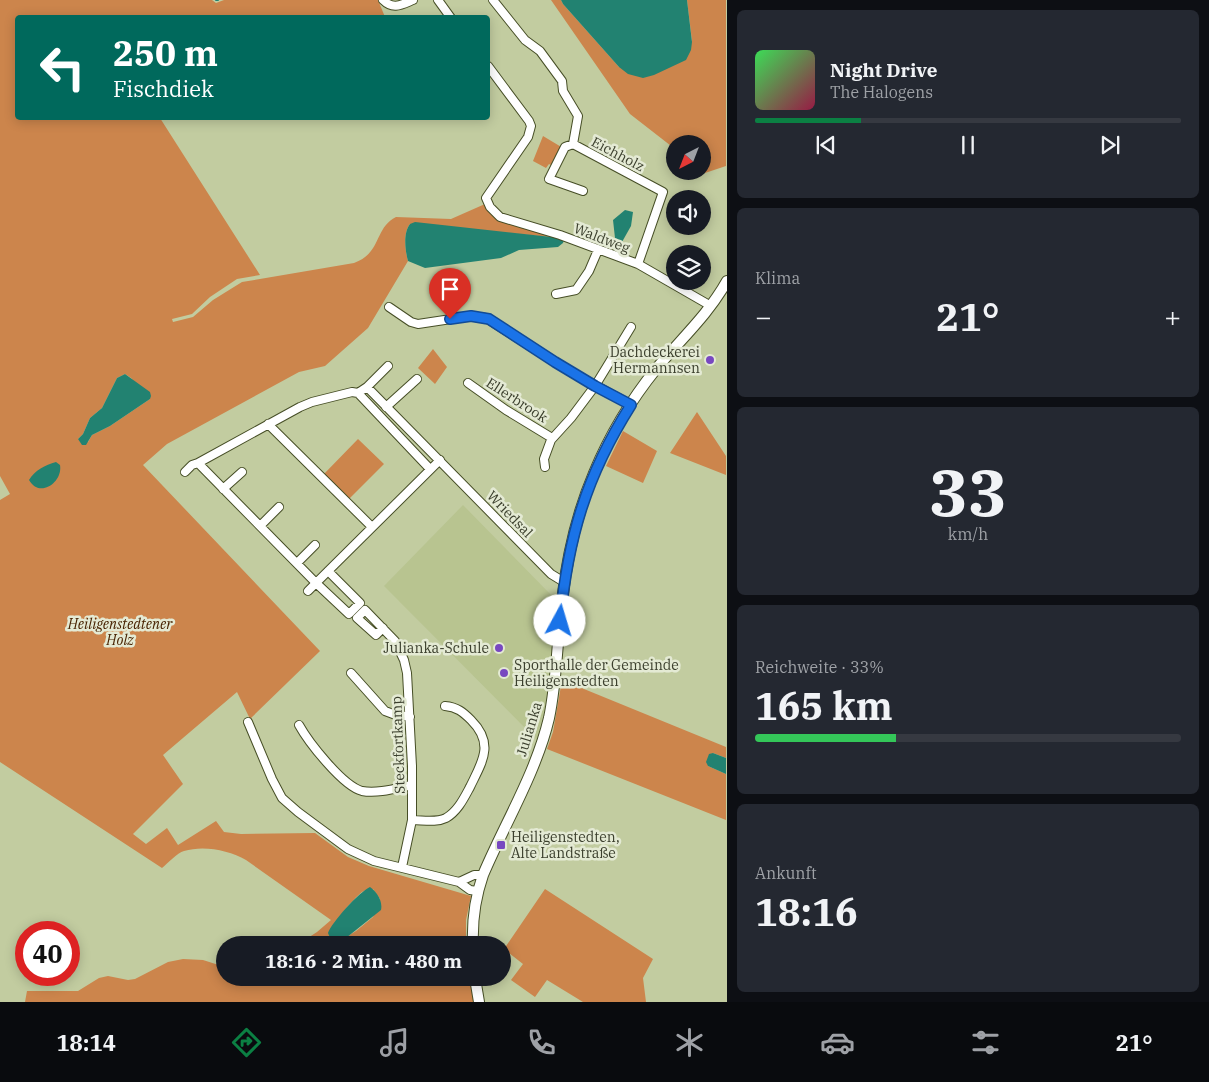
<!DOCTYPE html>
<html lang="de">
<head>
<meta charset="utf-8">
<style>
	body { margin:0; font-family:"IBM Plex Serif",serif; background:#242831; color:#f1f3f6; height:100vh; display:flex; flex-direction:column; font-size:19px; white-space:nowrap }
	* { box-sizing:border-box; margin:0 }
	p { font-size:16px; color:#9ea1a6 }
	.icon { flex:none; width:28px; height:28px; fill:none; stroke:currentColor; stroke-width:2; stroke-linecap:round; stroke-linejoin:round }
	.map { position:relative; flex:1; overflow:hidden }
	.side { display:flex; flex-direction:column; gap:10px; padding:10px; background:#0d0f14; width:482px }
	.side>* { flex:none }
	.guide { position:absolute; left:15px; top:15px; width:475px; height:105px; border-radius:5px; box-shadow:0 2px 12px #0003; background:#00695c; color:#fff; overflow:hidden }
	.needle { width:32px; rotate:222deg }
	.tools { position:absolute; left:666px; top:135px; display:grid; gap:10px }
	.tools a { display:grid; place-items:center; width:45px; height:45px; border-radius:50%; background:#171b24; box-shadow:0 2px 12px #0003; font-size:25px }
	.speed { position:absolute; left:15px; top:921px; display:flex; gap:10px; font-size:25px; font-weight:700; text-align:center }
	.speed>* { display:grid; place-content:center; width:65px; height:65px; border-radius:50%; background:#171b24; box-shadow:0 2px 12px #0003; line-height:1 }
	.speed .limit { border:8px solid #d22; background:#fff; color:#111 }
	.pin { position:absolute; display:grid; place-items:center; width:42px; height:42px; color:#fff; margin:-51px -21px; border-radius:50% 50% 50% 0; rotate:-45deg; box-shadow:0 0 5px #0007 }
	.pin .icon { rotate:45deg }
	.me { position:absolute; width:55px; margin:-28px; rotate:6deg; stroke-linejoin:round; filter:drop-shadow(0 0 4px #0008) }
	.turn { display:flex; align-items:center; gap:18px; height:105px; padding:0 15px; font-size:22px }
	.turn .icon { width:65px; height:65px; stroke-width:2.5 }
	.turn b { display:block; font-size:35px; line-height:42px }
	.big { font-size:38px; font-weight:800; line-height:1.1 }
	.side .card { flex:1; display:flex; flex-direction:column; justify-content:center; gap:8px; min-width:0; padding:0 18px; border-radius:8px; background:#242831 }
	.side .dial { align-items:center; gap:0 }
	.dial b { font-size:65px; line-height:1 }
	.song { display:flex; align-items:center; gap:15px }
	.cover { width:60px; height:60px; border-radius:8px; background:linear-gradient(135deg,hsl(130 70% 55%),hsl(340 70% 35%)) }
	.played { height:5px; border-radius:2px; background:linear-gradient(90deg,#0b8043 25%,#363941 25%) }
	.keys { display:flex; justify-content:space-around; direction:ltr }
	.heat { display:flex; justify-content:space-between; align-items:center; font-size:28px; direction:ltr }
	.charge { height:8px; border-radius:4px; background:linear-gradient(90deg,#34c759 33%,#363941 0) }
	.trip { position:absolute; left:216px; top:936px; width:295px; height:50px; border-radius:25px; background:#171b24; box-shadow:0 2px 12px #0003; font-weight:800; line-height:50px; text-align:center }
	.tab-bar { display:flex; height:80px; justify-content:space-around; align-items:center; background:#090b0e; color:#9ea1a6 }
	.tab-bar .icon { width:35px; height:35px }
	.tab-bar .current { color:#0b8043 }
	.tab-bar b { font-size:22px; color:#f1f3f6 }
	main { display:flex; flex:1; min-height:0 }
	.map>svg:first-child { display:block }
	.built { fill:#b8c490 }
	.green { fill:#cc854c; fill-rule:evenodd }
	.water { fill:#228271 }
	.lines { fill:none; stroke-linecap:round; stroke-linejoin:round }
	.stream { stroke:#228271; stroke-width:2 }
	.street-casing { stroke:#464e26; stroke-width:10 }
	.secondary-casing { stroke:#464e26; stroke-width:12 }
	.street { stroke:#fff; stroke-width:8 }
	.secondary { stroke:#fff; stroke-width:10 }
	.route-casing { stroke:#114b97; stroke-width:12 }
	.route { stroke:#1a73e8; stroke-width:9 }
	.poi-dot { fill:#7848c0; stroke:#e4ead4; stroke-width:2 }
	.labels { text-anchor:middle; stroke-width:5; stroke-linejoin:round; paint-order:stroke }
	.street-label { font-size:14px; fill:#3b3f2d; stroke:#e4ead4 }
	.poi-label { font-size:14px; fill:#3b3f2d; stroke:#e4ead4; text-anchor:end }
	.park-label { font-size:14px; font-style:italic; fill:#472200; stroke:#e4ead4 }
</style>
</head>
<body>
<main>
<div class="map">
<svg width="727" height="1002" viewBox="0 0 727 1002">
	<rect width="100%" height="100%" fill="#c2cca0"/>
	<path class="built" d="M 463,505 L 557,601 L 548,694 L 537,740 L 384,586 Z"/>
	<path class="green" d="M 0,0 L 212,0 L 216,3 L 224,0 L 378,0 L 385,17 L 18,18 L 18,118 L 160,118 L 260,275 L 237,279 L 210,297 L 192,314 L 172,319 L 173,322 L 193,317 L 213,300 L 242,282 L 354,263 C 382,253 374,228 396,217 L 451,219 L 485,204 L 491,214 L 499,220 L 561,238 L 410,224 C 403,233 405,250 408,261 L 368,328 L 325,366 L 299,372 L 167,444 L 143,465 L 320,651 L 250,719 L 237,692 L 163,755 L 183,784 L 133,834 L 146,844 L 167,828 L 178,845 L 216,821 L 224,832 L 241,834 L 315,833 L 348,857 L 369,866 L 471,896 L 466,920 L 466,945 L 325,945 L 325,943 L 316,941 L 297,945 L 317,932 L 331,920 L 246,860 C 229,850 203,845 184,851 C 177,853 168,863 162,868 L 0,762 L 0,500 L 10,494 L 0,476 ZM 125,374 L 131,378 L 150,399 L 110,426 L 92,435 L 88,442 L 78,439 L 83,434 L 90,418 L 102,408 L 117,378 ZM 373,889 L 380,899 L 373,917 L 356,931 L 340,941 L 333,940 L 329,936 C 330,926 353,899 362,892 C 365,890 369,890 373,889 Z
		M 551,0 L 561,0 L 563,4 L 619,67 L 692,41 L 687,0 L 726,0 L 726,166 L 705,173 L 703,171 L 702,144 L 675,144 L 675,149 L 630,114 Z
		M 543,136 L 563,148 L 553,166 L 549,164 L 546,168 L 533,161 Z
		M 433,349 L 447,367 L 435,384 L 418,368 Z
		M 697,412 L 726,456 L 726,475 L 670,453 Z
		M 623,431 L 657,451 L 643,483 L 606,466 Z
		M 358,439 L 384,464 L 348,500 L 323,475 Z
		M 562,680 L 726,747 L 726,758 L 713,753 L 708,766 L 726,774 L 726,820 L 547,749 L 553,732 Z
		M 545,889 L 653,959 L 643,978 L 646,1002 L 583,1002 L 547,980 L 535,997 L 511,980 L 523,964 L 504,949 Z
		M 183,959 L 203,960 L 225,967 L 225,978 L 470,978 L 474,1002 L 25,1002 L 27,991 L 78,991 L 99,978 L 108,976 L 128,980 L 135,979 L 168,962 Z"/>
	<path class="water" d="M 561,0 L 687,0 L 692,42 L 691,50 L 686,60 L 654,75 L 643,78 L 628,74 L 619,67 L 563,4 Z
		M 625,210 L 633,212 L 631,226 L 622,242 L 615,238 L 613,220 Z
		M 415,222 L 561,238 L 564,240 L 563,243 L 558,247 L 519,250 L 501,258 L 425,268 L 408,261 C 405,250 403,233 410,224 Z
		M 125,374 L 150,392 L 151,396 L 150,399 L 110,426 L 92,435 L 86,445 L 82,445 L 78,439 L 83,434 L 90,418 L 102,408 L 117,378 Z
		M 56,462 L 60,465 C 63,482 40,499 29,480 C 35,470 45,465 56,462 Z
		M 713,753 L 726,758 L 726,774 L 708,766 L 706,762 L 709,754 Z
		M 370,887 C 377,892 383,901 381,910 L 346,938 L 340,941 L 330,938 L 328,933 C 332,922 359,892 370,887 Z"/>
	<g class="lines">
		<path class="stream" d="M 216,0 L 218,0"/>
		<g class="street-casing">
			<path id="street" d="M 383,0 C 393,10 401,5 413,0
				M 438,0 L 451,18
				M 493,0 L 525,40 L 540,51 L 562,81 L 563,91 L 578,116 L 573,144 L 663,192 L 638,264
				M 488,66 L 529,121 L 531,126 L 528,137 L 486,198 L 490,207 L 500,217 L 560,235 L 638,264 L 711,306
				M 573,144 L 565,147 L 549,179 L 583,191
				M 556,294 L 576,290 L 589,271 L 598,250
				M 389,307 L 411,322 L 418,324 L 471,316 L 486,318 L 571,372 L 631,405
				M 468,383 L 506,410 L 552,438
				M 367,387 L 388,366
				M 358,393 L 430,469
				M 386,407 L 417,379
				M 268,424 L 372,527
				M 440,460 L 316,583 L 198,463 L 300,407 L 312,402 L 352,392 L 358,393 L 367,387 L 551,574 L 564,582
				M 545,467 L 544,459 L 551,440 L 571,418 L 595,386 L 631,327
				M 185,472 L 192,465 L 198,463
				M 223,489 L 242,472
				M 260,526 L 279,507
				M 297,563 L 315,545
				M 308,591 L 316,583 L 349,614 L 360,603 L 328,571
				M 383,628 L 376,635 L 357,618 L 365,610 L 395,641 L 404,660 L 407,673 L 412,766 L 412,820 L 402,867
				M 351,673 L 385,711 L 393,714 L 410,717
				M 248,722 L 272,779 L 282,798 L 298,812 L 348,849 L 374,861 L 459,882 L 470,890 L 477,891
				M 299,725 C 309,743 343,786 362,791 C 378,794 397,788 412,785
				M 412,820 C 423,820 436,823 446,818 C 458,811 464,798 470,787 C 482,762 495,744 471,720 C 463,712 457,707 445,706
				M 459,882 L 474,875 L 483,875"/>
		</g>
		<g class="secondary-casing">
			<path id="secondary" d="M 473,945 C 472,921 475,898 483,875 C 505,823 536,773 549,718 C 557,680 557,640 562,601 C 567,557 576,515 594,473 C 609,437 631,400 656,369 C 680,340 708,315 727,281
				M 475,978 L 479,1002"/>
		</g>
		<use href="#street" class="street"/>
		<use href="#secondary" class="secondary"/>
	</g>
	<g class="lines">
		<g class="route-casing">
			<path id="route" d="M 450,319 L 471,316 L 489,319 L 555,362 L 595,386 L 631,405 C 586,476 568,538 560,621"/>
		</g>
		<use href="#route" class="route"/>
	</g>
	<g class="poi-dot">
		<circle cx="710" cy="360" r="5"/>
		<circle cx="499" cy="648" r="5"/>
		<circle cx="504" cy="673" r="5"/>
		<rect x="496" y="840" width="10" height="10" rx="2.5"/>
	</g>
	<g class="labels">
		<g class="street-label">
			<text transform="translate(618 154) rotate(28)" y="5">Eichholz</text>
			<text transform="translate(602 238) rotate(21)" y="5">Waldweg</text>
			<text transform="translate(517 400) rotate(33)" y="5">Ellerbrook</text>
			<text transform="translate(510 514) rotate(46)" y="5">Wriedsal</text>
			<text transform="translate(529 729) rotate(-73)" y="5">Julianka</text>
			<text transform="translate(398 745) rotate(-92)" y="5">Steckfortkamp</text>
		</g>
		<g class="poi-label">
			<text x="700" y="357">Dachdeckerei<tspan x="700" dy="16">Hermannsen</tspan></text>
			<text x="489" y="653">Julianka-Schule</text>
			<text x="514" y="670" text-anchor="start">Sporthalle der Gemeinde<tspan x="514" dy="16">Heiligenstedten</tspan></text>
			<text x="511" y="842" text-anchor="start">Heiligenstedten,<tspan x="511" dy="16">Alte Landstraße</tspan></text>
		</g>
		<g class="park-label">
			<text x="120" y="629">Heiligenstedtener<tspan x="120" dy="16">Holz</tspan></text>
		</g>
	</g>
</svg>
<div class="tools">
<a><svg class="needle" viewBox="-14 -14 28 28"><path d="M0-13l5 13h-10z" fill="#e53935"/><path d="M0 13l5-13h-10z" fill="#9ea1a6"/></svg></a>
<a><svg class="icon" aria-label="sound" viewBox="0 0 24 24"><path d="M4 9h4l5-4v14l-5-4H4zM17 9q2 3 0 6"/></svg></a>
<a><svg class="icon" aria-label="layers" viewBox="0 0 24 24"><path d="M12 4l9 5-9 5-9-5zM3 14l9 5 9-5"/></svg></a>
</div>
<div class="speed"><div class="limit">40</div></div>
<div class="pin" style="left:450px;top:319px;background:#d93025"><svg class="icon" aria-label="arrive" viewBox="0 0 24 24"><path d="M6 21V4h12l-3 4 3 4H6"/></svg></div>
<svg class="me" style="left:560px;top:621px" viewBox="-20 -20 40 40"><circle r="19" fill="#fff"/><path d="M0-13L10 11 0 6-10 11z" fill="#1a73e8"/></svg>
<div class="trip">18:16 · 2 Min. · 480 m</div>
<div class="guide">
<div class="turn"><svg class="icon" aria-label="left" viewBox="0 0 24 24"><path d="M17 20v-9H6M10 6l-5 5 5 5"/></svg><div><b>250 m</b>Fischdiek</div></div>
</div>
</div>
<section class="side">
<div class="card">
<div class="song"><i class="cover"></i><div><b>Night Drive</b><p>The Halogens</p></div></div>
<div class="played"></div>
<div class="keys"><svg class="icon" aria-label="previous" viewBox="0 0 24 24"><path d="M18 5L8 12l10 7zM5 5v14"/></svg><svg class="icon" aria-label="pause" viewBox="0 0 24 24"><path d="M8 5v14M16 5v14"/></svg><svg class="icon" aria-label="next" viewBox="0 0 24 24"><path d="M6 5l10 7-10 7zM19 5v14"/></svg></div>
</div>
<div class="card"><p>Klima</p>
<div class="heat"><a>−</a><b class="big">21°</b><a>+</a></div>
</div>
<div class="card dial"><b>33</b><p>km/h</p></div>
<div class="card"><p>Reichweite · 33%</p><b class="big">165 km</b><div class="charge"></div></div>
<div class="card"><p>Ankunft</p><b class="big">18:16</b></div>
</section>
</main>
<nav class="tab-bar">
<b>18:14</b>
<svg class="icon current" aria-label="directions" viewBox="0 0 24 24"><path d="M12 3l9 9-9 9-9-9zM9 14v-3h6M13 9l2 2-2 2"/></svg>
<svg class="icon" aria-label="music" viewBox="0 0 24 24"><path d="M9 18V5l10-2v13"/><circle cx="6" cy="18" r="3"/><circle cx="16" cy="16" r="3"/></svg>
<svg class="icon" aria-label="phone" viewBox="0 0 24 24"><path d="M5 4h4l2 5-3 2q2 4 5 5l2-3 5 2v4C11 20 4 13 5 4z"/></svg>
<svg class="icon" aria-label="climate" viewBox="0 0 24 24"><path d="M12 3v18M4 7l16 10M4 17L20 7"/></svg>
<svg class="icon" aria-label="car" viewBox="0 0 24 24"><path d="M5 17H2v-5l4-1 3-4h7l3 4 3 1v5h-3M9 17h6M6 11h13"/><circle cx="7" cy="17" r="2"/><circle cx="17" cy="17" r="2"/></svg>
<svg class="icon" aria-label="filters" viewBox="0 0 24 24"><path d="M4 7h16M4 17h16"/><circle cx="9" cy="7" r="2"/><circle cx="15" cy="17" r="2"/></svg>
<b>21°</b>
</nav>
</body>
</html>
